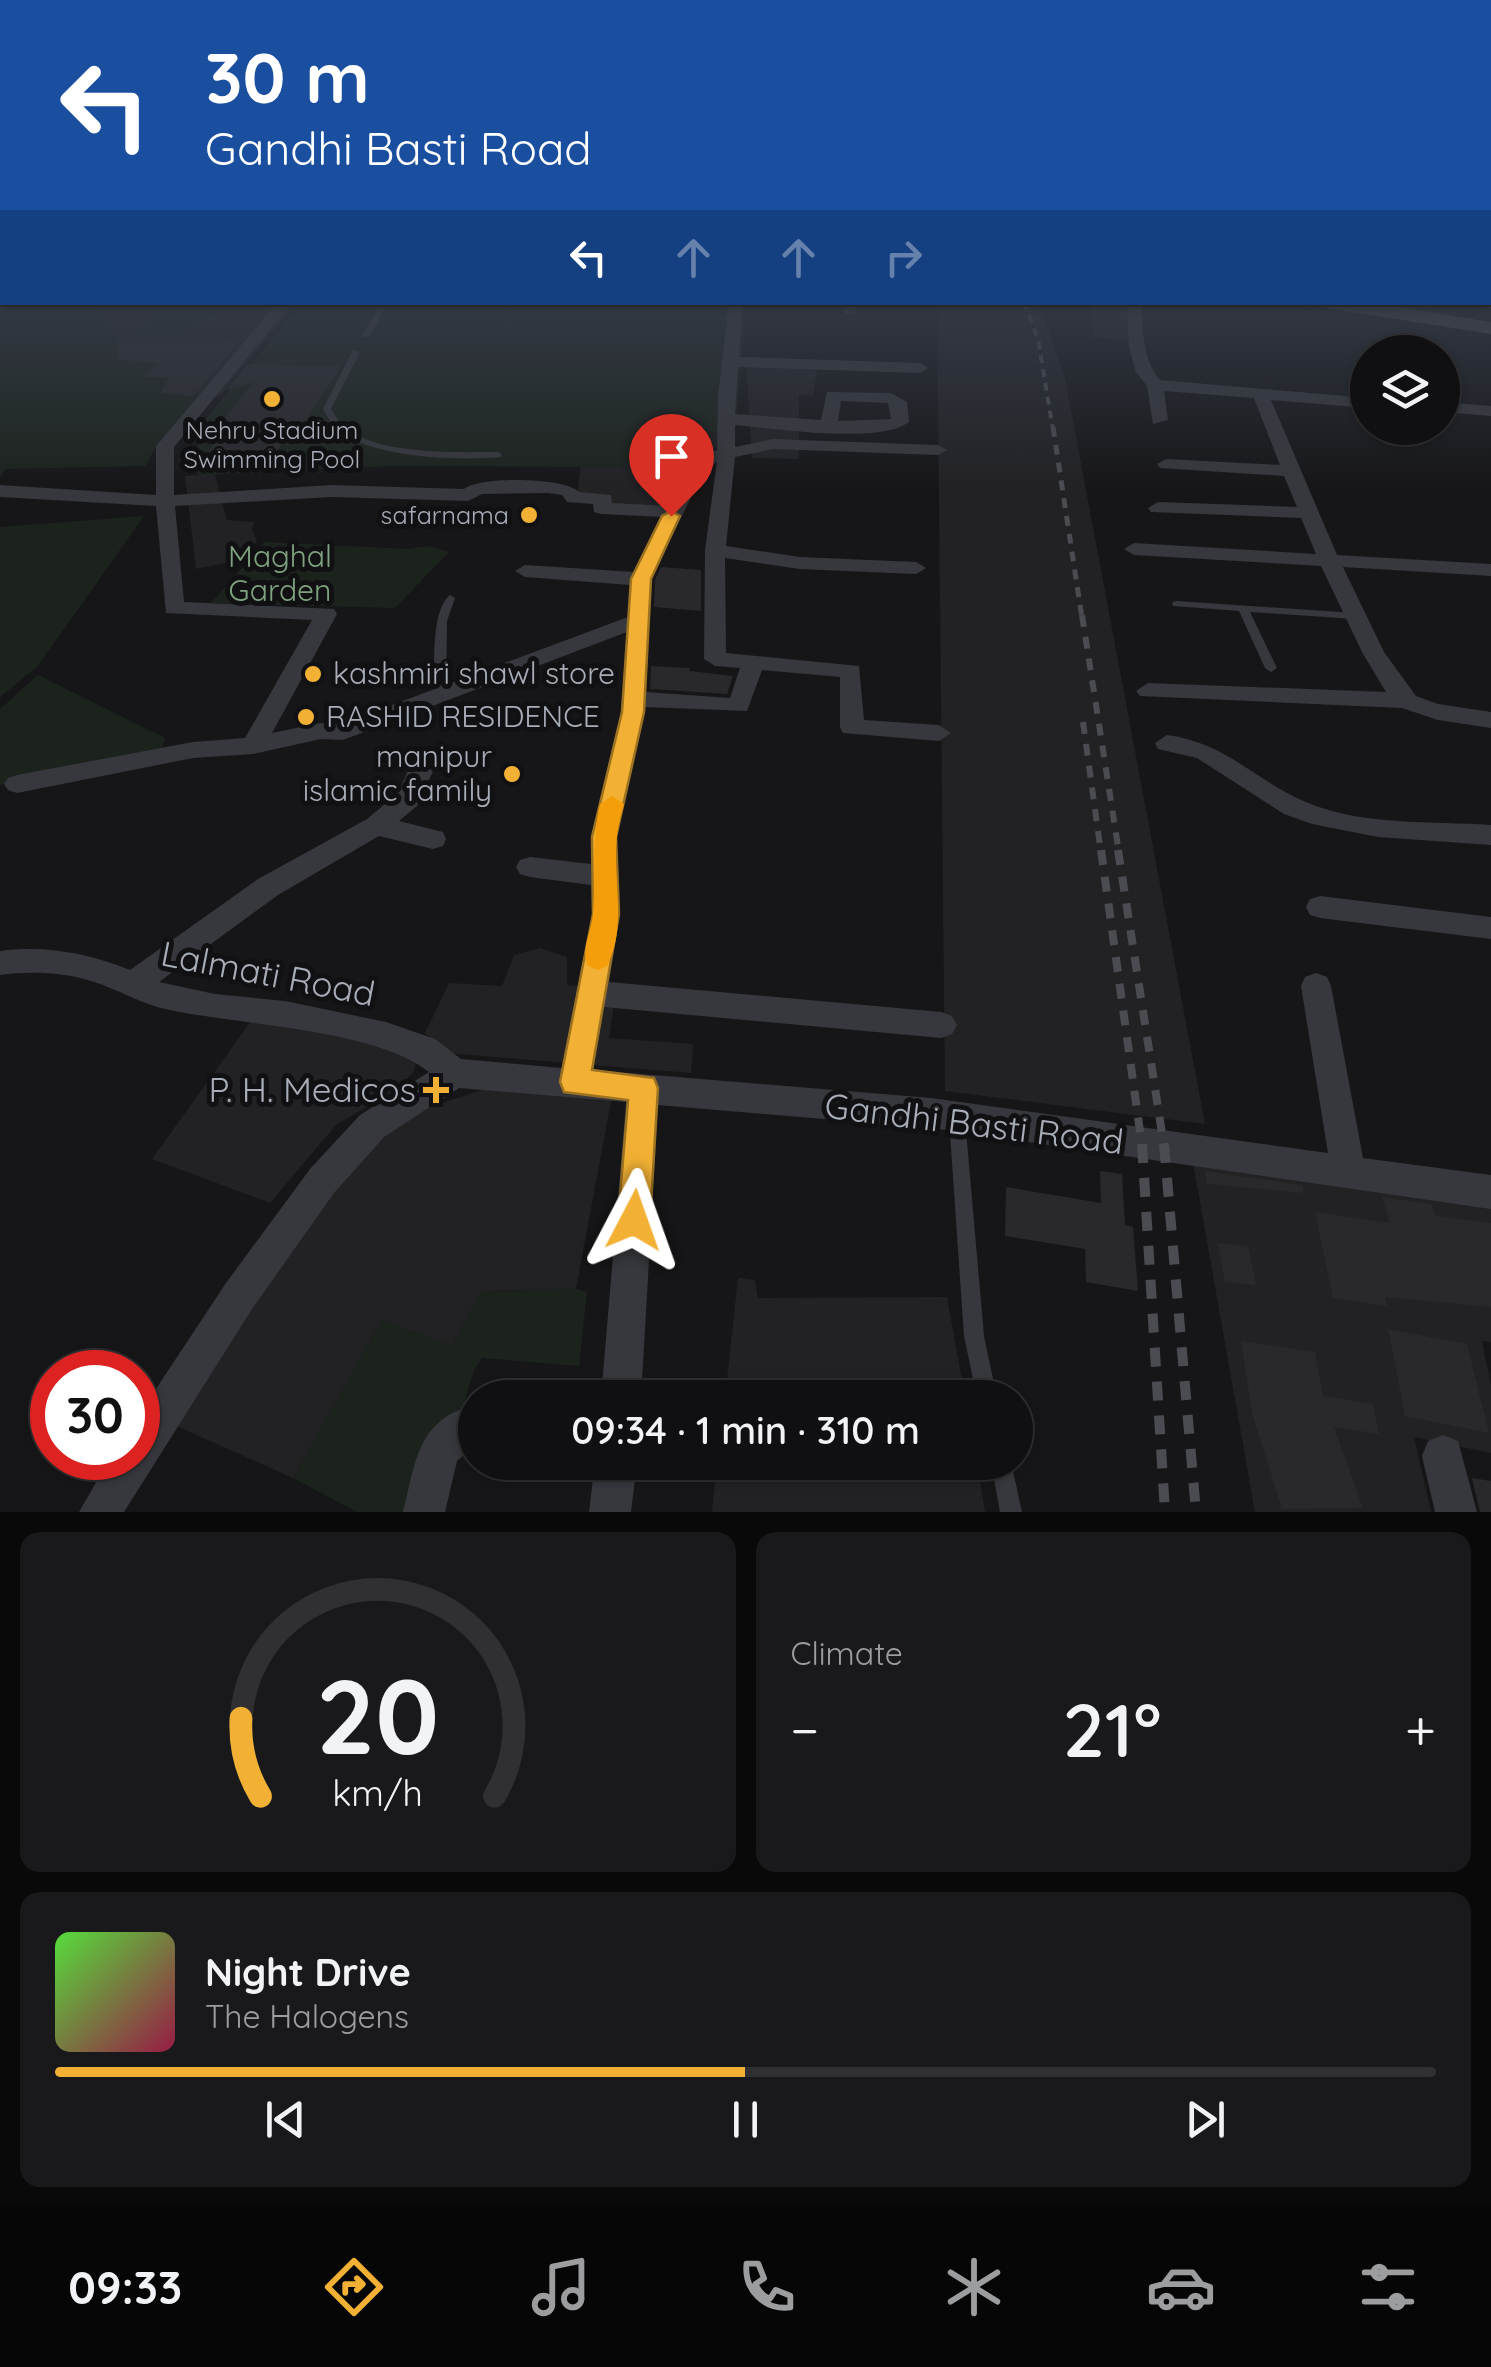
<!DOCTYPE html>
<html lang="en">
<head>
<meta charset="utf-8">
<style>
	body { margin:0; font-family:Quicksand,sans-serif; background:#19191b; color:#f1f3f6; height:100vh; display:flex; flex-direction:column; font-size:38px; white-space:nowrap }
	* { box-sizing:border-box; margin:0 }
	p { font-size:32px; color:#9c9d9f }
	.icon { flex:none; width:55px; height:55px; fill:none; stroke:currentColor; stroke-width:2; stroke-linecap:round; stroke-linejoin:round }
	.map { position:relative; height:1512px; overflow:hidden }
	.side { display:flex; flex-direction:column; gap:20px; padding:20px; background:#09090a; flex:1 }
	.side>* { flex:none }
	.banner { position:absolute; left:0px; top:0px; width:1492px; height:305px; box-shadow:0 2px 8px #0004,0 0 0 2px #303032; background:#1a4fa0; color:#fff; overflow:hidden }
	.controls { position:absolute; left:1350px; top:335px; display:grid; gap:20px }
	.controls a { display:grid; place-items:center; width:110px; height:110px; border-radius:50%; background:#101012; box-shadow:0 2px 8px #0004,0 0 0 2px #303032; font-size:50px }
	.speed { position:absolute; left:30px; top:1350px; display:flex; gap:20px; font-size:50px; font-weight:700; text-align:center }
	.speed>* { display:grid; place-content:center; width:130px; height:130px; border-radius:50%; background:#101012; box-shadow:0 2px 8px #0004,0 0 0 2px #303032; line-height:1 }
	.speed .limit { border:15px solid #d22; background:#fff; color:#111 }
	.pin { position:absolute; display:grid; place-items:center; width:85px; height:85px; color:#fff; margin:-102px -42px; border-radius:50% 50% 50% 0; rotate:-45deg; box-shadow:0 0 10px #0007 }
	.pin .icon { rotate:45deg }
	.me { position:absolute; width:110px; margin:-55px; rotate:4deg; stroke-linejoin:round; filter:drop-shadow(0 0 8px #0008) }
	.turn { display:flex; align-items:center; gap:35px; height:210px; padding:0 40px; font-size:45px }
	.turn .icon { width:130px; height:130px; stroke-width:2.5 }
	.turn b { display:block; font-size:70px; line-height:85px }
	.lanes { display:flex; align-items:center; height:95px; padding:0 40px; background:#0003; justify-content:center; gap:50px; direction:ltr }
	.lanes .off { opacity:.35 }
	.big { font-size:75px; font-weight:600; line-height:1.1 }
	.side .tile { flex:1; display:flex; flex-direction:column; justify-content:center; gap:15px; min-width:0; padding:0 35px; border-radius:20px; background:#19191b }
	.side .dial { align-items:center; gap:0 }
	.dial svg { height:260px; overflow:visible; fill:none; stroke:#303032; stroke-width:7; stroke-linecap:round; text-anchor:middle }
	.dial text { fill:#f1f3f6; stroke:none }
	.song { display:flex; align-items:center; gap:30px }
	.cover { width:120px; height:120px; border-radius:15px; background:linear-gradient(135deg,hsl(110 70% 55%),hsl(340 70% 35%)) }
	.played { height:10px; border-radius:5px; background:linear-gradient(90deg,#f2b134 50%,#303032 50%) }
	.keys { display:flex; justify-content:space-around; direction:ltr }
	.heat { display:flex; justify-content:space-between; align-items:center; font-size:55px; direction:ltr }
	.side .tiles { flex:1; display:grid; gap:20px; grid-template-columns:1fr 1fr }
	.tile:last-child { grid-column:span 2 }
	.trip { position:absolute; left:458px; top:1380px; width:575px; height:100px; border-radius:50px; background:#101012; box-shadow:0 2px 8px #0004,0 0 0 2px #303032; font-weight:600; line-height:100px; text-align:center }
	.tab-bar { display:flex; height:160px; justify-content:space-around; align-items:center; background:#060607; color:#9c9d9f }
	.tab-bar .icon { width:70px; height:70px }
	.tab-bar .active { color:#f2b134 }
	.tab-bar b { font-size:45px; color:#f1f3f6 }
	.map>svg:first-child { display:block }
	.built { fill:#222225 }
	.green { fill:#1c231d }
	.building { fill:#29292c }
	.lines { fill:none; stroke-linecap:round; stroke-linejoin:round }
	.lane { fill:#37383d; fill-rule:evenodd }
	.street { fill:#37383d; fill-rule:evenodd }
	.secondary { fill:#45474d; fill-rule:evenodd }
	.rail-far4 { stroke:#4a4c52; stroke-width:4; stroke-dasharray:8 6; stroke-linecap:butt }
	.rail-far3 { stroke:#4a4c52; stroke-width:5; stroke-dasharray:10 8; stroke-linecap:butt }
	.rail-far2 { stroke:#4a4c52; stroke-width:6; stroke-dasharray:12 10; stroke-linecap:butt }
	.rail-far1 { stroke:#4a4c52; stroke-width:8; stroke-dasharray:15 12; stroke-linecap:butt }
	.rail { stroke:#4a4c52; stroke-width:10; stroke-dasharray:19 15; stroke-linecap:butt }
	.route { fill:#f2b134; stroke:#9d7322; stroke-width:2.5 }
	.slow { fill:#f59e0b }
	.poi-dot { fill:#f2b134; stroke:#111113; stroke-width:4 }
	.labels { text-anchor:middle; stroke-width:10; stroke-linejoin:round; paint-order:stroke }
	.far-poi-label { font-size:25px; fill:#a8adb8; stroke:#111113 }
	.park-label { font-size:30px; fill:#7fa381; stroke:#111113 }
	.poi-label { font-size:30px; fill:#a8adb8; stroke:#111113; text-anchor:start }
	.near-street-label { font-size:35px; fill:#a8adb8; stroke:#111113 }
	.near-poi-label { font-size:35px; fill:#a8adb8; stroke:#111113; text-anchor:end }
</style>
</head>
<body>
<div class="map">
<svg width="1491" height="1512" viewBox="0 0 1491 1512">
	<rect width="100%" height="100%" fill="#161618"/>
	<path class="built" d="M 99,302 L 296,303 L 220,396 L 204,396 L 159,393 L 169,377 L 144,377 L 156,364 L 119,360 Z
		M 937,303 L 1039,303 L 1065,378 L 1205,1124 L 945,1091 Z
		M 1090,303 L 1133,303 L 1131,341 L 1094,337 Z
		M 746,360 L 818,364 L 813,396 L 799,395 L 799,459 L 752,458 Z
		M 718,432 L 719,445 L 686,471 L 658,509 L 610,506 L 577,494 L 581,466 L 622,467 L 705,440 Z
		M 215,474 L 227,520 L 254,522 L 252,529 L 257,542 L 229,562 L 196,569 L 185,476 Z
		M 540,948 L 567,957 L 567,985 L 616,990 L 609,1038 L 693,1044 L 691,1073 L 447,1053 L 425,1033 L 449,983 L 502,986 L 514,955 Z
		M 251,1021 L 345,1035 L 417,1059 L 414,1071 L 398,1088 L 336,1125 L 270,1203 L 152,1159 Z
		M 485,1089 L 613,1091 L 576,1289 L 481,1291 L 452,1346 L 382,1320 L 293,1478 L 163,1420 L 341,1170 L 403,1116 Z
		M 1192,1157 L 1491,1204 L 1491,1342 L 1482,1341 L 1491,1385 L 1491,1453 L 1414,1437 L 1431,1512 L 1255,1512 Z
		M 738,1278 L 755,1280 L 758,1298 L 947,1297 L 965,1397 L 725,1397 Z
		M 977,1463 L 985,1512 L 712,1512 L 717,1463 Z"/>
	<path class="green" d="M 0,295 L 2,302 L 99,303 L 117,343 L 119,360 L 157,363 L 145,376 L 170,377 L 158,393 L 204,396 L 159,442 L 145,466 L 6,469 L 0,477 Z
		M 301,303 L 747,303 L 736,421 L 705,440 L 622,467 L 394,466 L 197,475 L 198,429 Z
		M 156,310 L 218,310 C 198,337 168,334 136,333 Z
		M 144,516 L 37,667 L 0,697 L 0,527 Z
		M 265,542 L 408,549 L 428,546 L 449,552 L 395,608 L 211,603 Z
		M 38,675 L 165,738 L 161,756 L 0,785 L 0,709 Z
		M 576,1289 L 587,1292 L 579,1366 L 482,1358 L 474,1370 L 431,1512 L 357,1512 L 293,1478 L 382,1320 L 452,1346 L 481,1291 Z"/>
	<path class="building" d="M 240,341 L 194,396 L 159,393 L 170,377 L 144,377 L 157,363 L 119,360 L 117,343 Z
		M 247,364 L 341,366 L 302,427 L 294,426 L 275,454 L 208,452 L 229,426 L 219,425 L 254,382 L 226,390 Z
		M 661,567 L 701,570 L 701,611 L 654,607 L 655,580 Z
		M 651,666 L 690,668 L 689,671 L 733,676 L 727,694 L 650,689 Z
		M 1100,1171 L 1122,1174 L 1125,1225 L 1133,1227 L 1138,1291 L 1086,1282 L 1085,1249 L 1005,1236 L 1006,1187 L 1101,1203 Z
		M 1205,1171 L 1302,1185 L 1304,1193 L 1207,1184 Z
		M 1382,1197 L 1431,1204 L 1435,1216 L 1491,1223 L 1491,1307 L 1385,1297 L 1387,1306 L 1333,1298 L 1315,1212 L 1390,1223 Z
		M 1217,1243 L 1248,1246 L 1256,1285 L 1225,1282 Z
		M 1388,1329 L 1467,1344 L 1489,1433 L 1405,1416 Z
		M 1241,1341 L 1315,1352 L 1323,1396 L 1373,1404 L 1379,1434 L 1334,1427 L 1363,1508 L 1282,1509 L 1252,1413 Z
		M 1472,1478 L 1491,1481 L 1491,1512 L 1480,1512 Z"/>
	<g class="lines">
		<path class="lane" d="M 382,302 L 389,302 L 369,337 L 363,337 L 362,335 Z
			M 353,350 L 360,352 L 331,409 C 334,413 336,418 340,422 C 369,456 456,452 498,452 L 501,453 L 501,457 C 459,461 369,458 337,429 C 331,424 327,416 323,409 Z
			M 450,595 L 455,598 L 447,621 L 446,695 L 440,699 L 434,695 C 435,669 430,611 450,595 Z
			M 1177,601 L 1355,613 L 1360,616 L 1355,619 L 1250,612 L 1277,668 L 1271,672 L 1265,668 L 1239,611 L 1173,606 L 1172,604 L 1173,602 Z
			M 957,1111 L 963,1114 L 965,1119 L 984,1336 L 997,1398 L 977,1398 L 964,1336 L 949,1119 L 951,1114 Z
			M 991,1462 L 1011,1462 L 1022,1512 L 1000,1512 Z"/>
		<path class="street" d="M 278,302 L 293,302 L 174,447 L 174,495 L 331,485 L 464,489 C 480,476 565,477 579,492 L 611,495 L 612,503 L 668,506 C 680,482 689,457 717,450 L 718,396 L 729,302 L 743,302 L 739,357 L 920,363 L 928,368 L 920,373 L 738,367 L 735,414 L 821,420 L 827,392 L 891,393 L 907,402 L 909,422 C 879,445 773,428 735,425 L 735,447 L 773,439 L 938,445 L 947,450 L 938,455 L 773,449 L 735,457 L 726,546 L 800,557 L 916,562 L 926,568 L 916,574 L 800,569 L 725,558 L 726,653 L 859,666 L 864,720 L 939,725 L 951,733 L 939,741 L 843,733 L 840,727 L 840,677 L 762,670 L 747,711 L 645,707 L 617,837 L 620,914 L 609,982 L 941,1012 L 952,1016 L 957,1025 L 952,1034 L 941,1038 L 604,1007 L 593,1070 L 931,1098 L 1328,1153 L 1301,986 L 1305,977 L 1316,973 L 1327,977 L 1331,986 L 1363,1158 L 1491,1175 L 1491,1209 L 931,1128 L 658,1105 L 641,1398 L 601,1398 L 626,1102 L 459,1088 L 384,1137 L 334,1193 L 252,1309 L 124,1512 L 79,1512 L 110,1458 L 138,1458 L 138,1416 L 226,1283 L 310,1169 L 360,1115 L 429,1072 C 377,1029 239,1025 170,1010 C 142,1005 118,989 91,981 C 63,972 29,971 0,975 L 0,951 C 45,945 88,953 130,970 L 258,879 L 367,819 L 397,794 L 417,752 L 426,749 L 439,758 L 417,806 L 399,821 L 443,832 L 446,839 L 443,846 L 433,849 L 379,836 L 278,895 L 159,982 L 215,994 L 285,1001 L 386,1022 L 435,1039 L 461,1059 L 562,1068 L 592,914 L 591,885 L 530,877 L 520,874 L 516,867 L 520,860 L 530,857 L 591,864 L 591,837 L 621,712 L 627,632 L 343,740 L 321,739 L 253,754 L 193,758 L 17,793 L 8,790 L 4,784 L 8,778 L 17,775 L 193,742 L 245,738 L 312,620 L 166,613 L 156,506 L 0,497 L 0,485 L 156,495 L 156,446 ZM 841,401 L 888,403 L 891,419 L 838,421 ZM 717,461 L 705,550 L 704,659 L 715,666 L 740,668 L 730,698 L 646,692 L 651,579 L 702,475 ZM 548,493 L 562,495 L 567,502 L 593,504 L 594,512 L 601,514 L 662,517 L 634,572 L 525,565 L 515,571 L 525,577 L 630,585 L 628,617 L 341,724 L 321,723 L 272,733 L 337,614 L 334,609 L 184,602 L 175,506 L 331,497 L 468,501 L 482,494 Z
			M 844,302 L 858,302 L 854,314 L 844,314 Z
			M 1127,302 L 1141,302 C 1143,329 1142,359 1160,380 L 1368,398 L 1368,408 L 1271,400 L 1337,555 L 1491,564 L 1491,576 L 1343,567 L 1384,652 L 1416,696 L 1438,704 L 1491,712 L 1491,728 L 1438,720 L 1402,708 L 1140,696 L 1136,691 L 1148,683 L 1386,692 L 1362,652 L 1321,566 L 1134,555 L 1124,549 L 1134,543 L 1316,554 L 1301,518 L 1151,512 L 1148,508 L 1158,502 L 1297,507 L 1284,476 L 1160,468 L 1157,464 L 1166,459 L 1280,465 L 1254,398 L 1164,391 L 1168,420 L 1153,424 L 1147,386 L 1136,372 L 1129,348 Z
			M 1285,302 L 1330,302 C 1320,309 1295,309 1285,302 Z
			M 1442,402 L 1491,406 L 1491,416 L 1442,412 Z
			M 1167,735 C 1227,743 1254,780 1306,802 C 1362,826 1431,821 1491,825 L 1491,845 L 1378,837 L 1312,824 L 1284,814 L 1197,758 L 1158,749 L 1155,743 Z
			M 1320,896 L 1491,917 L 1491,939 L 1320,918 L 1310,915 L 1306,907 L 1310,899 Z
			M 475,1405 L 475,1445 L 457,1461 L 445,1512 L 403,1512 C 416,1462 417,1419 475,1405 Z
			M 1443,1435 L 1458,1441 L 1477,1512 L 1435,1512 L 1422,1456 L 1428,1441 Z
			M 595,1462 L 637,1462 L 631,1512 L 589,1512 Z"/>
		<path class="secondary" d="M 1317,302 L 1369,302 L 1491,322 L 1491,334 L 1327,308 Z"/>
		<path class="rail-far4" d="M 1024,302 L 1038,339 L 1053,430"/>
		<path class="rail-far3" d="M 1053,427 L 1082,618"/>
		<path class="rail-far2" d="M 1082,615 L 1119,853
			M 1083,722 L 1101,853"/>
		<path class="rail-far1" d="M 1101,850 L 1142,1146
			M 1118,850 L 1164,1146"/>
		<path class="rail" d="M 1142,1144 L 1165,1512
			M 1164,1144 L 1196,1512"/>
	</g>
	<linearGradient id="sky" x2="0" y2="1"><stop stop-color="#0c0c0d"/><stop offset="0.57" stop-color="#363c48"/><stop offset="1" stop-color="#363c48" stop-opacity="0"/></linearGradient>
	<rect width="1491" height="490" fill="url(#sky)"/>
	<path class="route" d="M 671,511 L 680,516 L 651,579 L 644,712 L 616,837 L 619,914 L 592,1070 L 654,1078 L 658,1088 L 650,1220 L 645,1231 L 634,1235 L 623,1231 L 618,1220 L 628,1100 L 564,1092 L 560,1082 L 593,914 L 592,837 L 622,712 L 631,579 L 662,516 Z"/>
	<path class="slow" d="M 612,796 L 624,804 C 621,815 618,826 617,836 C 612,879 628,926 607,966 L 598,970 L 588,966 C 580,951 592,930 593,913 C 596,875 591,842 600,804 Z"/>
	<g class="poi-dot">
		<circle cx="272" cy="399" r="10"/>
		<circle cx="529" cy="515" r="10"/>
		<circle cx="313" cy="674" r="10"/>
		<circle cx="306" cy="717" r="10"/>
		<circle cx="512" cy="774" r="10"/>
		<path d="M431 1075h10v10h10v10h-10v10h-10v-10h-10v-10h10z"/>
	</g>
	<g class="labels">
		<g class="far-poi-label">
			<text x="272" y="439">Nehru Stadium<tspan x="272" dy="29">Swimming Pool</tspan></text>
			<text x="509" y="524" text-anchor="end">safarnama</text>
		</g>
		<g class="park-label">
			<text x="280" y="567">Maghal<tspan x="280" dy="34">Garden</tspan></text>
		</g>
		<g class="poi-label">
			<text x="333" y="684">kashmiri shawl store</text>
			<text x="326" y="727">RASHID RESIDENCE</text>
			<text x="492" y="767" text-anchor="end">manipur<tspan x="492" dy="34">islamic family</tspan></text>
		</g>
		<g class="near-street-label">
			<text transform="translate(268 974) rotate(11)" y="12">Lalmati Road</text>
			<text transform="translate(974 1124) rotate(7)" y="12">Gandhi Basti Road</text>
		</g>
		<g class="near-poi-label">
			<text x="416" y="1102">P. H. Medicos</text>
		</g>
	</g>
</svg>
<div class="controls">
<a><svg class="icon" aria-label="layers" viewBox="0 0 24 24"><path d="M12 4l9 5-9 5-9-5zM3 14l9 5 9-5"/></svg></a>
</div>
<div class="speed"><div class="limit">30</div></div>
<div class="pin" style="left:671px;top:516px;background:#d93025"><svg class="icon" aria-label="arrive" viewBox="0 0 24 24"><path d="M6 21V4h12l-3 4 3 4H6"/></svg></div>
<svg class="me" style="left:634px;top:1220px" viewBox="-20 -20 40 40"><path d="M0-17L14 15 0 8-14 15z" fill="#f2b134" stroke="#fff" stroke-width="4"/></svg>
<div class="trip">09:34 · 1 min · 310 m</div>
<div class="banner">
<div class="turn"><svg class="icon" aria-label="left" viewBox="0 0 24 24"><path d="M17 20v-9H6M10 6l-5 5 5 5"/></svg><div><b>30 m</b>Gandhi Basti Road</div></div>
<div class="lanes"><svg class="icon" aria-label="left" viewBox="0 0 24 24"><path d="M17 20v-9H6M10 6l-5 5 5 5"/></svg><svg class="icon off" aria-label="ahead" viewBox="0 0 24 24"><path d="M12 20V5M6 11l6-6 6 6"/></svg><svg class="icon off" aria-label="ahead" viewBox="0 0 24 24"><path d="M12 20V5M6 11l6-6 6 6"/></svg><svg class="icon off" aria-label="right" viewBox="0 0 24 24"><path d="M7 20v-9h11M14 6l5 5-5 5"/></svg></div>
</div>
</div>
<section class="side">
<div class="tiles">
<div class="tile dial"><svg viewBox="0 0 100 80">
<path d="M14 69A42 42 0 1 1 86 69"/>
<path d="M14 69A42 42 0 0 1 8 45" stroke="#f2b134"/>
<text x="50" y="56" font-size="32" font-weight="700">20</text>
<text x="50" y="72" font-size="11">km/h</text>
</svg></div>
<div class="tile"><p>Climate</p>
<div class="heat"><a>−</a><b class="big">21°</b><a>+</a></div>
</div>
<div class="tile">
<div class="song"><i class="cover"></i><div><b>Night Drive</b><p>The Halogens</p></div></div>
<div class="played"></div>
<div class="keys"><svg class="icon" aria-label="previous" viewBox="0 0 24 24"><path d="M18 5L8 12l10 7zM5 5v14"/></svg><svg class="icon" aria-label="pause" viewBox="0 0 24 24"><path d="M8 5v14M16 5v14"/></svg><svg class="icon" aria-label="next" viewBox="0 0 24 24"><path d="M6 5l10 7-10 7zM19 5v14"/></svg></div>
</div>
</div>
</section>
<nav class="tab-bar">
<b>09:33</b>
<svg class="icon active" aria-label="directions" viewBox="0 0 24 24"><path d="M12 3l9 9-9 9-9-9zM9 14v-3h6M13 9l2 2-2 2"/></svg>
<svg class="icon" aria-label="music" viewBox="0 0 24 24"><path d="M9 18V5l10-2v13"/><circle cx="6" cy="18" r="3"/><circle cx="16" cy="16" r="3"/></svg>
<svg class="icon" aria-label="phone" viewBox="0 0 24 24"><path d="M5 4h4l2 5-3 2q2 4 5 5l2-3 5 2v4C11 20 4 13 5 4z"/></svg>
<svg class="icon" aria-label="climate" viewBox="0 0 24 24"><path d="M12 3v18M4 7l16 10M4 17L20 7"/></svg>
<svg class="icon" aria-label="car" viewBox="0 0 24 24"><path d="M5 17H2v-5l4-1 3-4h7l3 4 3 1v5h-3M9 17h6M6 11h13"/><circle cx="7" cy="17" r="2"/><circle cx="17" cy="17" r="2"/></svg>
<svg class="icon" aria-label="filters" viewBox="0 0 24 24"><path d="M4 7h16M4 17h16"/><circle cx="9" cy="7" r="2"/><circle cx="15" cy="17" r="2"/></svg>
</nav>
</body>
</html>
